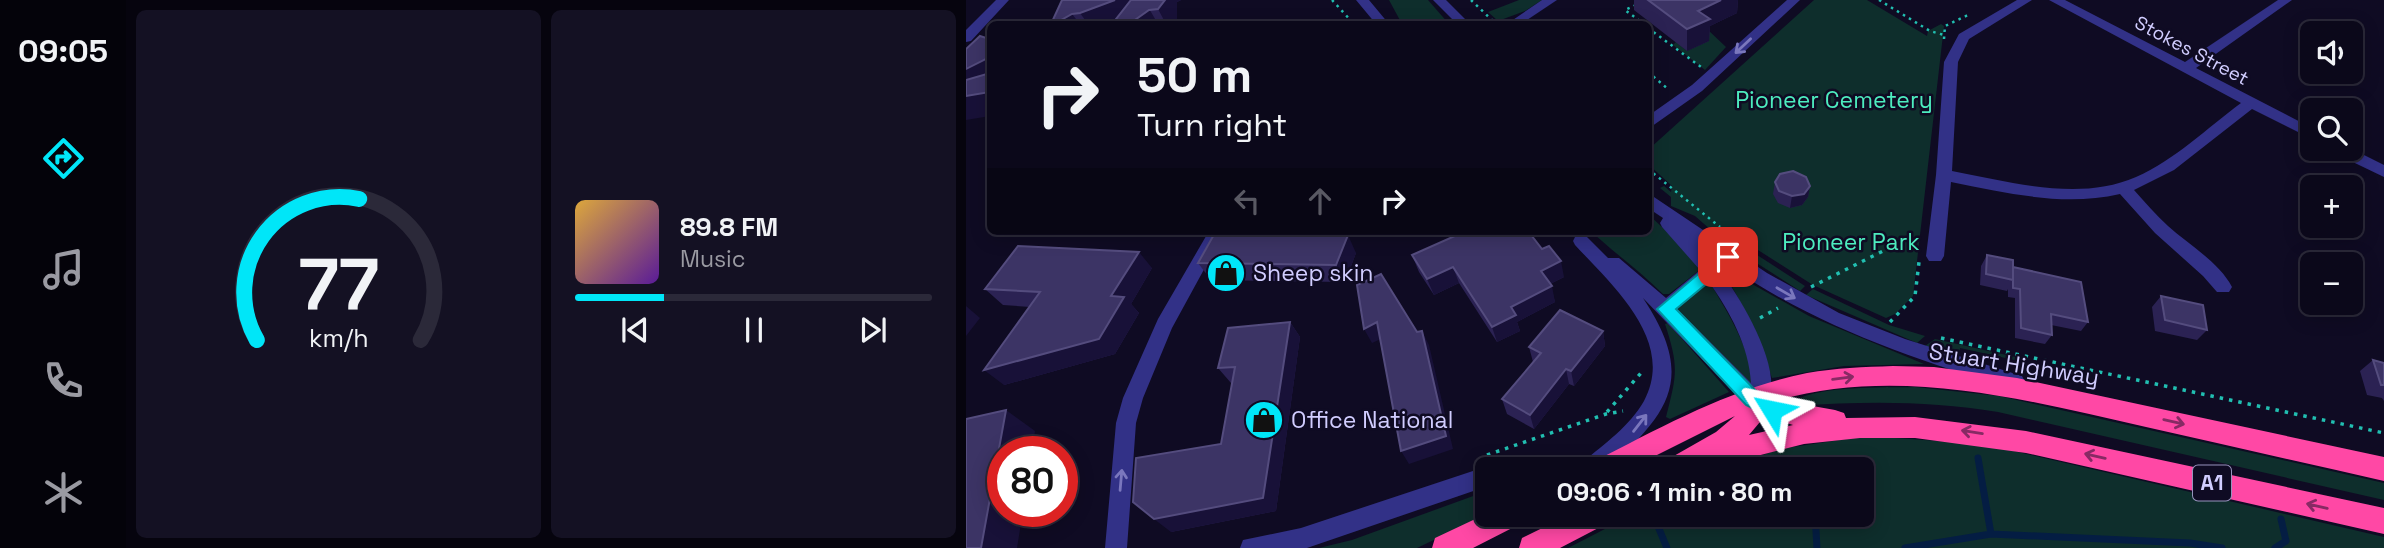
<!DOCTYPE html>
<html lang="en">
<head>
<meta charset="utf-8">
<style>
	body { margin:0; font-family:"Space Grotesk",sans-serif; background:#141123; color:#f1f3f6; height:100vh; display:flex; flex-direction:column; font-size:26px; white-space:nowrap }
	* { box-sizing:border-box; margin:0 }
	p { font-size:23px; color:#9a9aa2 }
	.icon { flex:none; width:38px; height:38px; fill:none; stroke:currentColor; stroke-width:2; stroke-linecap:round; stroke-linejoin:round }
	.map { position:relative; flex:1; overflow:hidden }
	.details { display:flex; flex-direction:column; gap:10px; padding:10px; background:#06040e; width:840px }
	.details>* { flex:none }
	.guide { position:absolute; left:21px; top:21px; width:665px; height:214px; border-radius:10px; box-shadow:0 4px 18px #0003,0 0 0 2px #2b2939; background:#0b081a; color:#f1f3f6; overflow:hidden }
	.tools { position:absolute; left:1334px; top:21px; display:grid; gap:14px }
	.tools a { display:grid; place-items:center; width:63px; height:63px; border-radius:10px; background:#0b081a; box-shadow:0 4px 18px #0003,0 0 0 2px #2b2939; font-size:35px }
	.speed { position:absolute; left:21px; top:436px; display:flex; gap:14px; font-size:35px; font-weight:700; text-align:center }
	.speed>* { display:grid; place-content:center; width:91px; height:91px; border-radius:50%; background:#0b081a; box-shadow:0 4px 18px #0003,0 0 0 2px #2b2939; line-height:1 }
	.speed .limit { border:10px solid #d22; background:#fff; color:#111 }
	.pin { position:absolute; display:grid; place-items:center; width:60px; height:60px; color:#fff; margin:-30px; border-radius:14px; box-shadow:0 4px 10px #0006 }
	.me { position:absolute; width:77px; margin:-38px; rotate:305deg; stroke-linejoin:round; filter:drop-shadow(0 0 5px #0008) }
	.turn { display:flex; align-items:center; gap:24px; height:147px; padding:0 35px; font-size:32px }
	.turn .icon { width:91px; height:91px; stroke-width:2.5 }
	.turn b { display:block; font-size:49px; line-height:60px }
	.lanes { display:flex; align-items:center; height:66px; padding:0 35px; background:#0003; justify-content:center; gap:35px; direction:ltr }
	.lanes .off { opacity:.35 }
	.details .card { flex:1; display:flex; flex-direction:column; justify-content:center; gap:10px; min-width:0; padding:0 24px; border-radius:10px; background:#141123 }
	.details .dial { align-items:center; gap:0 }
	.dial svg { height:182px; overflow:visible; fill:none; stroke:#2b2939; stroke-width:7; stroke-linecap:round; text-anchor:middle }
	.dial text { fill:#f1f3f6; stroke:none }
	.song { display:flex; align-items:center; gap:21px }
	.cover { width:84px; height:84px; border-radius:10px; background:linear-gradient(135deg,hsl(40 70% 55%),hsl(270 70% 35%)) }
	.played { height:7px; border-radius:4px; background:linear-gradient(90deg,#00e6f8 25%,#2b2939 25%) }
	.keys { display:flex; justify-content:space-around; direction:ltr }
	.details .tiles { flex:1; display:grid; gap:10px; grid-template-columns:repeat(2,1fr) }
	.trip { position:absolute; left:509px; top:457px; width:399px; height:70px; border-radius:10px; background:#0b081a; box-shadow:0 4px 18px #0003,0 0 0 2px #2b2939; font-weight:600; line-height:70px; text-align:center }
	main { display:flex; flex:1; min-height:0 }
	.tabs { display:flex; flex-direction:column; width:126px; justify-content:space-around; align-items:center; background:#04030a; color:#9a9aa2 }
	.tabs .icon { width:49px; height:49px }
	.tabs .current { color:#00e6f8 }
	.tabs b { font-size:32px; color:#f1f3f6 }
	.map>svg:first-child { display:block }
	.green { fill:#0e2e2c }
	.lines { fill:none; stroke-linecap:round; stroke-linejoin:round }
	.stream { stroke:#041d43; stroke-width:7 }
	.path-far1 { stroke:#21bfb1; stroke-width:2.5; stroke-dasharray:2.5 4.5; stroke-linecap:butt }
	.path { stroke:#21bfb1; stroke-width:3.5; stroke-dasharray:3.5 6; stroke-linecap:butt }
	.minor { fill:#323187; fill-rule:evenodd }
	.highway { fill:#ff48a5; fill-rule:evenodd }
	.wall { fill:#2b2253 }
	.shaded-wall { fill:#181138 }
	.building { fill:#3c3465; stroke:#544c7e; stroke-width:2 }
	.oneway { stroke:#7a77bd }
	.oneway2 { stroke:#872a64 }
	.route { fill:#00e6f8; stroke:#0096a1; stroke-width:2 }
	.labels { text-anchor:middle; stroke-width:5; stroke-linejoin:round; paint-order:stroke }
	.far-street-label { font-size:19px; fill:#d1cdff; stroke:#0f0b23 }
	.shield { fill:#0f0b23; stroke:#9793bd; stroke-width:2 }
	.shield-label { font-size:21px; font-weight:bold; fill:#d1cdff }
	.park-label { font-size:23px; fill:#4decbf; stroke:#0f0b23 }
	.poi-label { font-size:23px; fill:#d1cdff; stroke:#0f0b23; text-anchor:start }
	.street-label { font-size:23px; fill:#d1cdff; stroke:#0f0b23 }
</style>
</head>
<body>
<main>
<nav class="tabs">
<b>09:05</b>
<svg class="icon current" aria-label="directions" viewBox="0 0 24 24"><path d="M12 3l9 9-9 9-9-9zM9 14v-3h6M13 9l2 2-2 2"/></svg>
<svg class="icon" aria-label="music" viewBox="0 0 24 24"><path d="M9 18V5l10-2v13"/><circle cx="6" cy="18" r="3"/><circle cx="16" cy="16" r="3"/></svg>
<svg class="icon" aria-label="phone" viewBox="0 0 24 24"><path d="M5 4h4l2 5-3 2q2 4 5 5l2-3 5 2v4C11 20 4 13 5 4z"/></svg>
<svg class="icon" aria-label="climate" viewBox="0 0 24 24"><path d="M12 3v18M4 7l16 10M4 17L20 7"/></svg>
</nav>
<section class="details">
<div class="tiles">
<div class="card dial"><svg viewBox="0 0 100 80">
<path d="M14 69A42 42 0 1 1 86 69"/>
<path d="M14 69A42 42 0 0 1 59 7" stroke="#00e6f8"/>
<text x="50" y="56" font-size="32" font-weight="700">77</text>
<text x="50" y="72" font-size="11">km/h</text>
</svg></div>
<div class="card">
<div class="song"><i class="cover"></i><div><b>89.8 FM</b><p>Music</p></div></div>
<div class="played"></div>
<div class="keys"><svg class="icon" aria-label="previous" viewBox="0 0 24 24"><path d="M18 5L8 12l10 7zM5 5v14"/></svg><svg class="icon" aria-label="pause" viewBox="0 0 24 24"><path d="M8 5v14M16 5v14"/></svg><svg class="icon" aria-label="next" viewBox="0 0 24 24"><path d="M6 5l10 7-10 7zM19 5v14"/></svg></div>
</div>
</div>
</section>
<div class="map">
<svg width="1418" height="548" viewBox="0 0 1418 548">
	<rect width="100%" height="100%" fill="#0f0b23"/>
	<path class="green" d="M 423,0 L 462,0 L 483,24 L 436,24 Z
		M 553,0 L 576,0 L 559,11 L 532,21 L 522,12 Z
		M 848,0 L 901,0 L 961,36 L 962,31 L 975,24 L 978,26 L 947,296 L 929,314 L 920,318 L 847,285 L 773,238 L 768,240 L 839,286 L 834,291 L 761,244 L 729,216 L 705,206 L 705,197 L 694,188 L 698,186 L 705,192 L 706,186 L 683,165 L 683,149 Z
		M 741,29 L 760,47 L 739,70 L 707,45 L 710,42 L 721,51 L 742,41 Z
		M 683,215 L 711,241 L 735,269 L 703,294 L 697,294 C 674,271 648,253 625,231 L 682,231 Z
		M 758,272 L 770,275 L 843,316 L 958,364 L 878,366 L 806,378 L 788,327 Z
		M 741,284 L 746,286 C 763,315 785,350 787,384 L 781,381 L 712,311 L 712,307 Z
		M 847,289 L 923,325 L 959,336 L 951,343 L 840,295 Z
		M 702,323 L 763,392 L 704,419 L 700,417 C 711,374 713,367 699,324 Z
		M 969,339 L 1054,358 L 1053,361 L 994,348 L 993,357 L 959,346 Z
		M 949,387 L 1033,396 L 1418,483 L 1418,500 L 1032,412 C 965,401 900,401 832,406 L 827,401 C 858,385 914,388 949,387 Z
		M 901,436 L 1001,443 L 1039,449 L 1418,537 L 1418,548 L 602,548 L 666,515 L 896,514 L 896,469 L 759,469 L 813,449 Z
		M 521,491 L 522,514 L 451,548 L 353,548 L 386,540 Z"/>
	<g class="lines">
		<path class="stream" d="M 1012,458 L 1025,534
			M 849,514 L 851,548
			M 691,524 L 701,548
			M 939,548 L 1025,534 L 1224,543 L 1256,548
			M 1309,548 L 1320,541 L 1315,519"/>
		<path class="path-far1" d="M 366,0 L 388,24
			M 505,0 L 530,24
			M 913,0 L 964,31 L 978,35
			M 670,5 L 659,10 L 678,24
			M 682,28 L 735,67
			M 978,39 L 979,26 L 1002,15
			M 682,72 L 702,89
			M 682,169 L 754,227"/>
		<path class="path" d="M 845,287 L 939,240 L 952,241
			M 794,318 L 812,308
			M 924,322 L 949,296 L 953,262
			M 975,338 L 1418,433
			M 641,412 L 675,373
			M 521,455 L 640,414 L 657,411"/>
		<path class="minor" d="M 30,0 L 43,0 L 5,41 L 0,42 L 0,30 Z
			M 390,0 L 403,0 L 423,24 L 410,24 Z
			M 467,0 L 480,0 L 504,24 L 491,24 Z
			M 576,0 L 591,0 L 555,24 L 541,24 Z
			M 821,0 L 834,0 L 736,91 L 682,129 L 682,116 L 726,85 Z
			M 1051,0 L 1066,0 L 1003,39 L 992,62 L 986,171 C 1045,182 1113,202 1170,177 C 1209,160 1241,128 1275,103 L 1083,0 L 1099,0 L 1219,62 L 1312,0 L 1326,0 L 1230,68 L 1346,128 L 1346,139 L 1286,109 L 1208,170 L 1168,190 C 1179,202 1190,215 1202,226 C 1223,245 1253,262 1266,287 L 1263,292 L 1251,292 L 1237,276 L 1189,233 L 1154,194 C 1097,207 1041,193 985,182 L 978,256 L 975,261 L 963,261 L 960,256 L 970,175 L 978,62 L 993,34 Z
			M 1384,148 L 1418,165 L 1418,177 L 1368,153 L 1365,149 Z
			M 682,193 L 801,273 L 873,313 L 939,339 L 1056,376 L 1059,382 L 1056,388 L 1049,390 C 945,358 852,327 761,265 L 755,272 C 775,299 818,369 802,403 L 787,408 L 780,405 L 677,298 C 729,376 706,412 640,469 L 613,469 L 617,462 C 638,444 664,426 678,401 C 710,341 647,286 609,245 L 607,241 L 609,237 L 621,237 L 642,258 L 653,258 L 700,298 L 734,270 L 696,227 L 694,223 L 697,218 L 682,208 ZM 732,244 L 751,258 L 746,260 ZM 743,282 C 764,312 783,346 785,383 L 711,309 Z
			M 243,231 L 259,231 L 206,328 L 177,398 L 170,423 L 161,548 L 139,548 L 150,423 L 157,398 L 192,319 Z
			M 546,459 L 564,462 L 568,469 L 535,469 L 539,462 Z
			M 522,466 L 529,469 L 522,469 L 522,486 L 341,548 L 274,548 L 277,540 L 335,528 Z"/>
		<path class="highway" d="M 927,366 L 968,367 L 1051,378 L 1418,457 L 1418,481 C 1339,463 1259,445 1180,427 C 1060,400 935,366 813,400 L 869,410 L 878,413 L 880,418 L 949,417 L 1060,431 L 1418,508 L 1418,534 L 1060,453 L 949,438 L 894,438 L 838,444 L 783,458 L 755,469 L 695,469 L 699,461 L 750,432 L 769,416 L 663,469 L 625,469 L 629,461 C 697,426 766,388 841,373 C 870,368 898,367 927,366 ZM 799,416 L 827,425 L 783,435 Z
			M 522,513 L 560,514 L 556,523 L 507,548 L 466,548 L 469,538 Z
			M 605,514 L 646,514 L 642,523 L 594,548 L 553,548 L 556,538 Z"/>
	</g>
	<path class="wall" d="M 96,0 L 215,0 L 211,2 L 211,21 L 208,24 L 85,24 Z
		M 668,0 L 772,0 L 771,13 L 744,26 L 743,41 L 721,51 L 668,10 Z
		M 809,182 L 844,186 L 842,197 L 836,205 L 824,208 L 812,203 L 807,194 Z
		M 250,231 L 351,231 L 350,235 L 390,253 L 379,282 L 245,280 L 232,263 Z
		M 446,255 L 598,277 L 584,284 L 589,302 L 551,322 L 554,331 L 531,342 L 493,283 L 468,295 L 453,272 Z
		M 1021,255 L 1047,268 L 1122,322 L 1115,331 L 1085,325 L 1086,335 L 1079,344 L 1049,338 L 1049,298 L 1042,297 L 1042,289 L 1041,291 L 1014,285 L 1015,266 Z
		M 186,268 L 165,304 L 173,313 L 149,354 L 38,385 L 64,307 L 37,305 L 19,289 Z
		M 1195,296 L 1241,330 L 1231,340 L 1189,331 L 1186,307 Z
		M 324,322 L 334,337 L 310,511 L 205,532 L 255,444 L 266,383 L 265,383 L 252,368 Z
		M 637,331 L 639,346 L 608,386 L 603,384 L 568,429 L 541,414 L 536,399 L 567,362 L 563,347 Z
		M 1407,360 L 1418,363 L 1418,401 L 1416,398 L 1401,395 L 1394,371 Z"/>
	<path class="shaded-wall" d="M 149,0 L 178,0 L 192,24 L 168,24 L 166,22 L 147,23 L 148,24 L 122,24 L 114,13 Z
		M 199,0 L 215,0 L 211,2 L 211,21 L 208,24 L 200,24 L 192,9 Z
		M 755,0 L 772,0 L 771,13 L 744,26 L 743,41 L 721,51 L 721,29 L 732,11 Z
		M 106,14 L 114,24 L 88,24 Z
		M 24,57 L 24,116 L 0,120 L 0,69 Z
		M 844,186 L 842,197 L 836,205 L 824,208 L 826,196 Z
		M 334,231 L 351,231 L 343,252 L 333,234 Z
		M 382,235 L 390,253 L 379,282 L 370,265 Z
		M 173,252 L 186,268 L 165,304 L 173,313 L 149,354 L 38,385 L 18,370 L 145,296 Z
		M 595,261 L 598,277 L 578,287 L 575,271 Z
		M 487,267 L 493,283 L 468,295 L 461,279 Z
		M 586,286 L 589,302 L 551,322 L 554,331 L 531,342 L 526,327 L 545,307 Z
		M 0,306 L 14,318 L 0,336 Z
		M 324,322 L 334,337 L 310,511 L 205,532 L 188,519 L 297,498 Z
		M 411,322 L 419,337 L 406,343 L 398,329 Z
		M 456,331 L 463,345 L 487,449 L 443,464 L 435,451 Z
		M 637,331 L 639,346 L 608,386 L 605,371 Z
		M 600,369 L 603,384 L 568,429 L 564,415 Z
		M 40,410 L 69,431 L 66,452 L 37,452 L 37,511 L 57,511 L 51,548 L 15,548 Z"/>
	<path class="building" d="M 96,0 L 149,0 L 114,13 L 106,14 L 88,24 L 85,24 Z
		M 165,0 L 199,0 L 192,9 L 183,10 L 166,22 L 147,23 Z
		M 682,0 L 755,0 L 732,11 L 744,19 L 721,29 Z
		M 14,36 L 20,38 L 24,36 L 24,57 L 0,69 L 0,49 Z
		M 24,73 L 24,92 L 0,96 L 0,80 Z
		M 827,171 L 840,177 L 844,186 L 838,194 L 826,196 L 813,191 L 809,182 L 814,174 Z
		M 250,231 L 334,231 L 333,234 L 382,235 L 370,265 L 232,263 Z
		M 500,231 L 562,231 L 576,249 L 583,246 L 595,261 L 575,271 L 586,286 L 545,307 L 550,315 L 526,327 L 487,267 L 461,279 L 446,255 Z
		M 52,246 L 173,252 L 145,296 L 158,297 L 133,339 L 18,370 L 74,292 L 19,289 Z
		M 1021,255 L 1047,260 L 1047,280 L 1020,274 Z
		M 1047,267 L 1115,282 L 1122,322 L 1085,314 L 1086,335 L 1055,328 L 1054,289 L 1047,288 Z
		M 415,274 L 451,332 L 456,331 L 480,436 L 435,451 L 411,322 L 398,329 L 391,285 Z
		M 1195,296 L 1237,305 L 1241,330 L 1199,320 Z
		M 594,310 L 637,331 L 605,371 L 600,369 L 564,415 L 536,399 L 575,353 L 563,347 Z
		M 324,322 L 297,498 L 188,519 L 167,502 L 170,458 L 255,444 L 269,367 L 252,368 L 262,328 Z
		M 1407,360 L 1418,363 L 1418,385 L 1415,385 Z
		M 40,410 L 15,548 L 0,548 L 0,419 Z"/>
	<defs><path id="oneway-shaft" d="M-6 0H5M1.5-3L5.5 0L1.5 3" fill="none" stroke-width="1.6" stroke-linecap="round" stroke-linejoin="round" transform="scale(1.75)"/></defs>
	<g class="oneway">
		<use href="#oneway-shaft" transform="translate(777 46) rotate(137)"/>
		<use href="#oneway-shaft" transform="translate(820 293) rotate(30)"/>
		<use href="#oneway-shaft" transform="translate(674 423) rotate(-52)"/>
		<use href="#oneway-shaft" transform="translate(155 480) rotate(-85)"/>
	</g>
	<g class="oneway2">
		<use href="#oneway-shaft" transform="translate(877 378) rotate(-7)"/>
		<use href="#oneway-shaft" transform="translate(1208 422) rotate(13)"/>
		<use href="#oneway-shaft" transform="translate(1006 432) rotate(-171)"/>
		<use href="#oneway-shaft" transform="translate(1129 456) rotate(-167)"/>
		<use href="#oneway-shaft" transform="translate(1351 506) rotate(-167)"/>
	</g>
	<path class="route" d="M 762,251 L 768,253 L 770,257 L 768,261 L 710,309 L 793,394 L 812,404 L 815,410 L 812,415 L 806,418 L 780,405 L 691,309 L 757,253 Z"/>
	<defs>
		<g id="shop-disc" transform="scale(2.0125)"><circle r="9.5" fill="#00e6f8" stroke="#0f0b23"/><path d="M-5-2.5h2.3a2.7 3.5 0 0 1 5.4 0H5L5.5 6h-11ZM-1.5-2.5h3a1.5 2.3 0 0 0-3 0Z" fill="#111"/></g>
	</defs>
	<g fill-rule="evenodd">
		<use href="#shop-disc" x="260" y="273"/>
		<use href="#shop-disc" x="298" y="420"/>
	</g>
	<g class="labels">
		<g class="far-street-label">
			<text transform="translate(1226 50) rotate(28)" y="7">Stokes Street</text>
		</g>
		<rect class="shield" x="1227" y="465.5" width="38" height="35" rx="5"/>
		<g class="shield-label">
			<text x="1246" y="490">A1</text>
		</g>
		<g class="park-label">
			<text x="868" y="108">Pioneer Cemetery</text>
			<text x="885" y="250">Pioneer Park</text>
		</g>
		<g class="poi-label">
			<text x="287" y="281">Sheep skin</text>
			<text x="325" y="428">Office National</text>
		</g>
		<g class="street-label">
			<text transform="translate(1048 364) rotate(9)" y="8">Stuart Highway</text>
		</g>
	</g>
</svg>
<div class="tools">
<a><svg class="icon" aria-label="sound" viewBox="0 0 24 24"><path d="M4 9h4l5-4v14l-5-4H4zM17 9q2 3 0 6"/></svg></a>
<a><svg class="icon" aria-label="search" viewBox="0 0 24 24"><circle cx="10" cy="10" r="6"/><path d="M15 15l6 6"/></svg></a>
<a>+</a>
<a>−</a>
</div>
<div class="speed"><div class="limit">80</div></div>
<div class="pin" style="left:762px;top:257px;background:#d93025"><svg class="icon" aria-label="arrive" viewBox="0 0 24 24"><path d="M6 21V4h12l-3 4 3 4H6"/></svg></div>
<svg class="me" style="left:806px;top:410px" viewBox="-20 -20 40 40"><path d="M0-17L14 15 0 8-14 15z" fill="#00e6f8" stroke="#fff" stroke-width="4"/></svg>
<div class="trip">09:06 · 1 min · 80 m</div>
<div class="guide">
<div class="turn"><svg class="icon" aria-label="right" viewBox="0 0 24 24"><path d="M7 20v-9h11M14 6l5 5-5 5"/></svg><div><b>50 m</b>Turn right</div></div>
<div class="lanes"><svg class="icon off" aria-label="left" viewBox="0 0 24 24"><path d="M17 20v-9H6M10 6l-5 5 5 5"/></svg><svg class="icon off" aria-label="ahead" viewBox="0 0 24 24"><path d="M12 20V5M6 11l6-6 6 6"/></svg><svg class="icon" aria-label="right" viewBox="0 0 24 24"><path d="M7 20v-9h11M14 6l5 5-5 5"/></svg></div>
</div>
</div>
</main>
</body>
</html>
